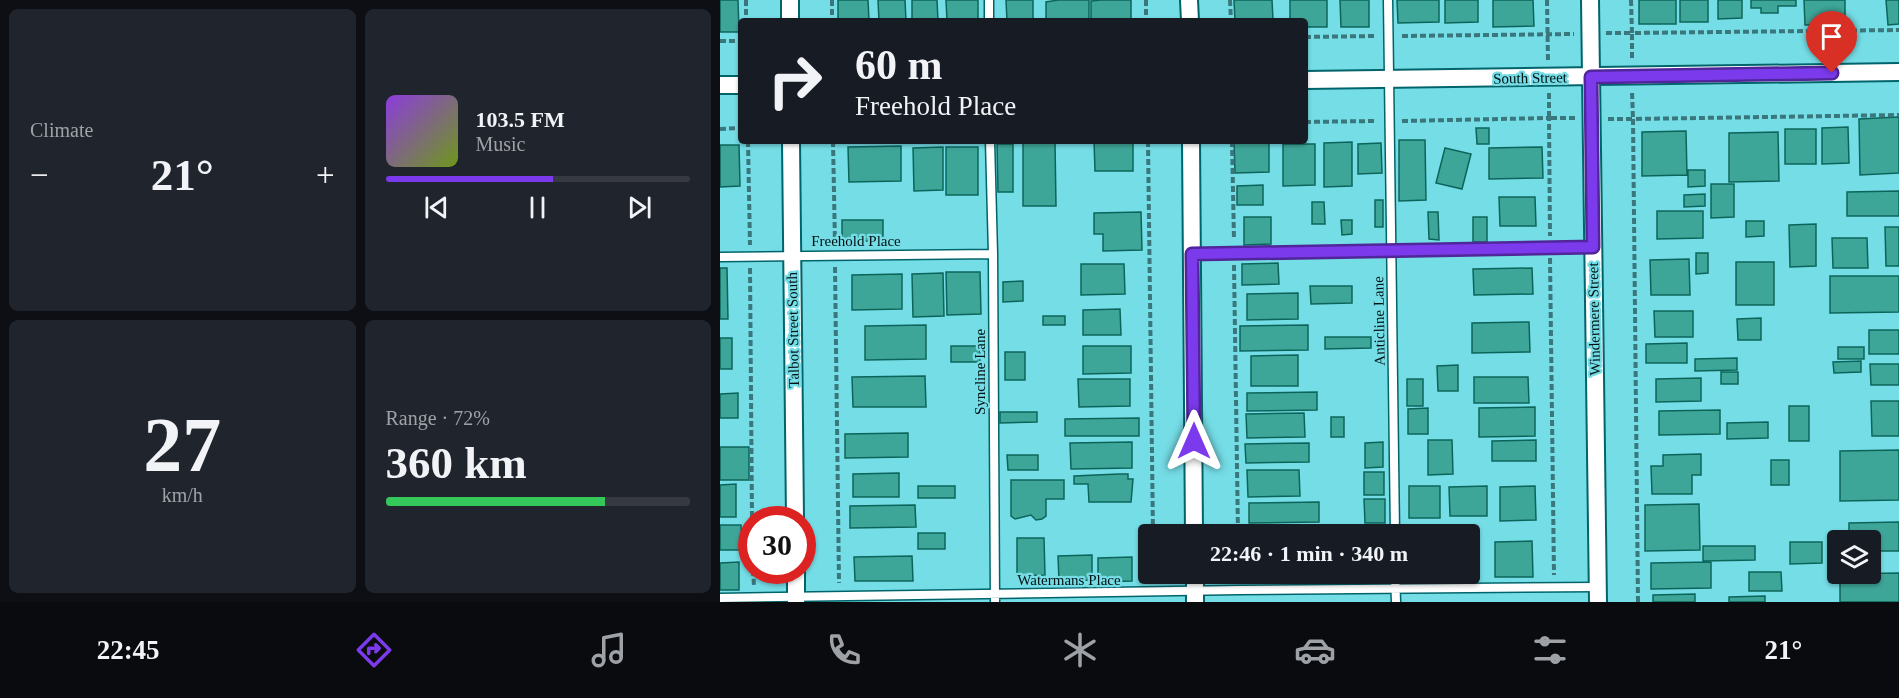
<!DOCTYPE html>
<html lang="en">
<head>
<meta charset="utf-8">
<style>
	body { margin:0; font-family:"Times New Roman",serif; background:#20242c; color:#f1f3f6; height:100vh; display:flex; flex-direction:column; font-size:22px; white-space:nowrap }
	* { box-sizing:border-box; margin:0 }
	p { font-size:20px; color:#9ea1a6 }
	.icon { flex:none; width:33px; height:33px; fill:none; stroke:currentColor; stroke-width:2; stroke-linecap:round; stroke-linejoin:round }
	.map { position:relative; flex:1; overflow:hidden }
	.sheet { display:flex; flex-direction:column; gap:9px; padding:9px; background:#0d0f14; width:720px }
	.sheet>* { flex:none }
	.hud { position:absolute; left:18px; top:18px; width:570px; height:126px; border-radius:6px; box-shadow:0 2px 4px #0004; background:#171b24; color:#f1f3f6; overflow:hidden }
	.tools { position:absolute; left:1107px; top:530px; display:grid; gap:12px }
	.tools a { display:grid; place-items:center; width:54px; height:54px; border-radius:6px; background:#171b24; box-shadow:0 2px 4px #0004; font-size:30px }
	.speed { position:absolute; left:18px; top:506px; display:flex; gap:12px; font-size:30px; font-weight:700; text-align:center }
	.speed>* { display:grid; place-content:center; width:78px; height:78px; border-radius:50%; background:#171b24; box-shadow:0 2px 4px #0004; line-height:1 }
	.speed .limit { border:9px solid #d22; background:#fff; color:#111 }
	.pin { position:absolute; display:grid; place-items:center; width:51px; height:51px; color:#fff; margin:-62px -26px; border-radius:50% 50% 50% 0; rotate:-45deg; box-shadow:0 0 6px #0007 }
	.pin .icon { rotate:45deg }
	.me { position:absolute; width:66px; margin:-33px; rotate:0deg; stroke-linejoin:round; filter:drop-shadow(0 0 4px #0008) }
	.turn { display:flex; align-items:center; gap:21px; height:126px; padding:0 18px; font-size:27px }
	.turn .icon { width:78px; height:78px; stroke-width:2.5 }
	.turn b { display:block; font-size:42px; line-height:51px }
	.big { font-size:45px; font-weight:600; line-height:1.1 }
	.sheet .tile { flex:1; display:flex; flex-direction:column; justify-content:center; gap:9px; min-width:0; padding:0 21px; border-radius:9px; background:#20242c }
	.sheet .dial { align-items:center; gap:0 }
	.dial b { font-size:78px; line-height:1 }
	.song { display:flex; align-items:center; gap:18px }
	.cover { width:72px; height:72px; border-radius:9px; background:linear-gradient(135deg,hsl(270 70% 55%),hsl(80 70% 35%)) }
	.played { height:6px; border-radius:3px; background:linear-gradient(90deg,#7c3aed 55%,#363941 55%) }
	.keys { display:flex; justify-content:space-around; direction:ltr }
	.heat { display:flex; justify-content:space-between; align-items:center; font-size:33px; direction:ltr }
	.charge { height:9px; border-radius:4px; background:linear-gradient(90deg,#34c759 72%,#363941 0) }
	.sheet .tiles { flex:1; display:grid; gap:9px; grid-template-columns:repeat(2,1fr) }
	.trip { position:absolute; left:418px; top:524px; width:342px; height:60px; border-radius:6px; background:#171b24; box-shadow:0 2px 4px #0004; font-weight:600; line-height:60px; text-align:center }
	.menu { display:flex; height:96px; justify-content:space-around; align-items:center; background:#090b0e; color:#9ea1a6 }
	.menu .icon { width:42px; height:42px }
	.menu .selected { color:#7c3aed }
	.menu b { font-size:27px; color:#f1f3f6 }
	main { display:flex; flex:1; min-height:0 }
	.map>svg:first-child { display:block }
	.building { fill:#3ea699; stroke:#0c655b; stroke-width:1.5 }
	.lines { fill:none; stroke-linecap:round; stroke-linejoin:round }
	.lane-casing { stroke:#02646b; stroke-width:11 }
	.street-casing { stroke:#02646b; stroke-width:20 }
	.path { stroke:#3a777c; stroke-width:4; stroke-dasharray:6 3; stroke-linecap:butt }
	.lane { stroke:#fff; stroke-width:8 }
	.street { stroke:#fff; stroke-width:16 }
	.route-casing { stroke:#51269a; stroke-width:15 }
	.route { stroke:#7c3aed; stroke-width:10 }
	.labels { text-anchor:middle; stroke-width:4.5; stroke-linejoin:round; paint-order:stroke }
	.street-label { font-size:15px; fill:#001113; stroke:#75dde6 }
</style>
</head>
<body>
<main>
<section class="sheet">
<div class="tiles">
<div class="tile"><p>Climate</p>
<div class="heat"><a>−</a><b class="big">21°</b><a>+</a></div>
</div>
<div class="tile">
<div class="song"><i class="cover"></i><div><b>103.5 FM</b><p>Music</p></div></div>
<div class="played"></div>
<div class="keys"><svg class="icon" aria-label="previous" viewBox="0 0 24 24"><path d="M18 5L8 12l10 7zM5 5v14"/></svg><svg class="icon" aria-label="pause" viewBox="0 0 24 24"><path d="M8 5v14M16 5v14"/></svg><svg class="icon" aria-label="next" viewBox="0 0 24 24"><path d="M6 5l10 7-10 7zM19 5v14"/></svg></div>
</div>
<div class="tile dial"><b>27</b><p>km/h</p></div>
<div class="tile"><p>Range · 72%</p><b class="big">360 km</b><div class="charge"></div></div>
</div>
</section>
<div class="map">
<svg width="1179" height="602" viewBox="0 0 1179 602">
	<rect width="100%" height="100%" fill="#75dde6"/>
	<path class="building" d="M 0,0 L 18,0 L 19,32 L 0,32 Z
		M 118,0 L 148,0 L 149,21 L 118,21 Z
		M 158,0 L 185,0 L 186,21 L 159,21 Z
		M 192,0 L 217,0 L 218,21 L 192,21 Z
		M 226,0 L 258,0 L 258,21 L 227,21 Z
		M 286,0 L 313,0 L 313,21 L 287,21 Z
		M 338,0 L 369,0 L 369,21 L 326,21 L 326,2 Z
		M 381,0 L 411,0 L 411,21 L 371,21 L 371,1 Z
		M 514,0 L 552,0 L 553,20 L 515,21 Z
		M 570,0 L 607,0 L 607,27 L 585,27 L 585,21 L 570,21 Z
		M 620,0 L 649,0 L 649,27 L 621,27 Z
		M 677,0 L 719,0 L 719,22 L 678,23 Z
		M 725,0 L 758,0 L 758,22 L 725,23 Z
		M 773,0 L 813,0 L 814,26 L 773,27 Z
		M 919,0 L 956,0 L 956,24 L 919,24 Z
		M 960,0 L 988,0 L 988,22 L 960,22 Z
		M 998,0 L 1022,0 L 1022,18 L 998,19 Z
		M 1031,0 L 1076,0 L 1076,6 L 1058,6 L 1058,13 L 1041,13 L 1041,8 L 1031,8 Z
		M 1084,0 L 1125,0 L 1125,24 L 1085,25 Z
		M 1166,0 L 1179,0 L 1179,24 L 1168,25 Z
		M 1179,117 L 1179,173 L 1140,175 L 1139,119 Z
		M 1128,127 L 1129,163 L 1102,164 L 1102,128 Z
		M 756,128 L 769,128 L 769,144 L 757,144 Z
		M 1065,129 L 1096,129 L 1096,164 L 1065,164 Z
		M 966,131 L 967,175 L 922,176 L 922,132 Z
		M 1058,132 L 1059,181 L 1009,182 L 1009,133 Z
		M 679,140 L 705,140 L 706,200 L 679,201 Z
		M 374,141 L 413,141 L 413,171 L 375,171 Z
		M 514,141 L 549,141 L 549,172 L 515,173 Z
		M 303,142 L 335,142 L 336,206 L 303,206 Z
		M 632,142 L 632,186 L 604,187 L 604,143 Z
		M 661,143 L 662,173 L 638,174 L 638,144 Z
		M 277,144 L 293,144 L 293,192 L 278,192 Z
		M 563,144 L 595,144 L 595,185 L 563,186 Z
		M 0,145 L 19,145 L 20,186 L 0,187 Z
		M 181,146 L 181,181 L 129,182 L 128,147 Z
		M 223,147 L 223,190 L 194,191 L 193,148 Z
		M 226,147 L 258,147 L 258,195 L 226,195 Z
		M 822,147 L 823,178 L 769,179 L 769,148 Z
		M 725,148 L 751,154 L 742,189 L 716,183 Z
		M 968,170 L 985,170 L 985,186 L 968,187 Z
		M 991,184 L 1014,184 L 1014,217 L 991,218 Z
		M 543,185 L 543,205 L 517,205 L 517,186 Z
		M 1179,191 L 1179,216 L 1127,216 L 1127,192 Z
		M 985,194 L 985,206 L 964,207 L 964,195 Z
		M 779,197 L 815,197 L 816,226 L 780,226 Z
		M 655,200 L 663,200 L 663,227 L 655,227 Z
		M 592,202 L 604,202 L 605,224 L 592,224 Z
		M 937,211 L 983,211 L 983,238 L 937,239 Z
		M 421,212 L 422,250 L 383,251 L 383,234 L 374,234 L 374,213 Z
		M 708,212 L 718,212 L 719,240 L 709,239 Z
		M 524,217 L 551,217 L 551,244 L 524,245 Z
		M 753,217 L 767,217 L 767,242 L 753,242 Z
		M 122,220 L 163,220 L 163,241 L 122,241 Z
		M 621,220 L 632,220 L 632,234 L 622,235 Z
		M 1026,221 L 1044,221 L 1044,236 L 1026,237 Z
		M 1096,224 L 1096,266 L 1070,267 L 1069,225 Z
		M 1165,227 L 1179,227 L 1179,266 L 1166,266 Z
		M 1112,238 L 1147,238 L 1148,268 L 1113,268 Z
		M 976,253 L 988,253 L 988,273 L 976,274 Z
		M 969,259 L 970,295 L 931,295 L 930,260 Z
		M 1016,262 L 1054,262 L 1054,305 L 1016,305 Z
		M 558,263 L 559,284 L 522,285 L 522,264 Z
		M 361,264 L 404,264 L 405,294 L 361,295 Z
		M 0,268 L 7,268 L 8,319 L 0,319 Z
		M 812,268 L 813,294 L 754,295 L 753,269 Z
		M 226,272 L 260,272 L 261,314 L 227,315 Z
		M 223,273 L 224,316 L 193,317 L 192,274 Z
		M 182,274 L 182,309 L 132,310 L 132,275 Z
		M 1110,276 L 1179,276 L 1179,312 L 1110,313 Z
		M 303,281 L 303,301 L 283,302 L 283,282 Z
		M 590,286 L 632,286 L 632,303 L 591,304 Z
		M 578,293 L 578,319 L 527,320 L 527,294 Z
		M 400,309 L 401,335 L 363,335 L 363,310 Z
		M 934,311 L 973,311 L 973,337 L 935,337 Z
		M 323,316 L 345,316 L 345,325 L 323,325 Z
		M 1041,318 L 1041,340 L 1018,340 L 1017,319 Z
		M 809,322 L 810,352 L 752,353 L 752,323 Z
		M 206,325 L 206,359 L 145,360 L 145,326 Z
		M 588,325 L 588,350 L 520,351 L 520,326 Z
		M 1149,330 L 1179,330 L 1179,354 L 1149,354 Z
		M 605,337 L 651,337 L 651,348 L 605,349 Z
		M 0,338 L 12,338 L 12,369 L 0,369 Z
		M 967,343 L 967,363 L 926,363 L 926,344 Z
		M 231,346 L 260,346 L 260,362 L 231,362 Z
		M 363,346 L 411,346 L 411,373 L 363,374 Z
		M 1118,347 L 1144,347 L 1144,359 L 1118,359 Z
		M 285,352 L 305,352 L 305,380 L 285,380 Z
		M 578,355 L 578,386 L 531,386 L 531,356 Z
		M 1017,358 L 1017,370 L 975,371 L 975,359 Z
		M 1141,361 L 1141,372 L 1114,373 L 1113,362 Z
		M 1150,364 L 1179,364 L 1179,385 L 1151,385 Z
		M 738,365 L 738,391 L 718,391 L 717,366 Z
		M 1001,372 L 1018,372 L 1018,384 L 1001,384 Z
		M 205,376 L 206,407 L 133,407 L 132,377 Z
		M 754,377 L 808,377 L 809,403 L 754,403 Z
		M 981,378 L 981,401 L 936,402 L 936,379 Z
		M 358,379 L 410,379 L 410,406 L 359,407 Z
		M 687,379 L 703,379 L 703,406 L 687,406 Z
		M 597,392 L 597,410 L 527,411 L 527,393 Z
		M 18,393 L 18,418 L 0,418 L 0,394 Z
		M 1151,401 L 1179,401 L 1179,436 L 1152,436 Z
		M 1069,406 L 1089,406 L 1089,441 L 1069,441 Z
		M 815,407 L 815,436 L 759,437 L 759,408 Z
		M 708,408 L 708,434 L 688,434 L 688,409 Z
		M 1000,410 L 1000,434 L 939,435 L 939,411 Z
		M 280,412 L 317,412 L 317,422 L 280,423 Z
		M 584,413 L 585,437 L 527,438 L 526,414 Z
		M 611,417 L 624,417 L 624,437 L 611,437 Z
		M 419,418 L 419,436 L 345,436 L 345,419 Z
		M 1048,422 L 1048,438 L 1007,439 L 1007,423 Z
		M 188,433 L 188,457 L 125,458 L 125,434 Z
		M 708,440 L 732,440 L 733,474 L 708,475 Z
		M 816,440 L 816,461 L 772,461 L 772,441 Z
		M 412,442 L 412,468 L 351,469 L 350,443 Z
		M 663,442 L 663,467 L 645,468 L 645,443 Z
		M 589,443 L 589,462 L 526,463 L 525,444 Z
		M 0,447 L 29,447 L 29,480 L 0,480 Z
		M 1179,450 L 1179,500 L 1120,501 L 1120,451 Z
		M 981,454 L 981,475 L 972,475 L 972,494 L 932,494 L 931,466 L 943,466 L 943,455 Z
		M 287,455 L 318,455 L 318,470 L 288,470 Z
		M 1051,460 L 1069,460 L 1069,485 L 1051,485 Z
		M 527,470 L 579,470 L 580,496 L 528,497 Z
		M 644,472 L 664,472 L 664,495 L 644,495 Z
		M 179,473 L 179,497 L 133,497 L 133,474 Z
		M 399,474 L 408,474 L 408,479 L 413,479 L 411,502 L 369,502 L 368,484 L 354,484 L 354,476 Z
		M 291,480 L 344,480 L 344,499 L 326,499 L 326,516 L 322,519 L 316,520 L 311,515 L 295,519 L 291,516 Z
		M 16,484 L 16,517 L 0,517 L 0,485 Z
		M 198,486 L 235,486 L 235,498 L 198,498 Z
		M 689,486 L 720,486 L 720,518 L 689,518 Z
		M 767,486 L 767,516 L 730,516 L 729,487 Z
		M 815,486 L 816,520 L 780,521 L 780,487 Z
		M 644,499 L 665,499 L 665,523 L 645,523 Z
		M 599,502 L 599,522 L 529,523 L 529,503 Z
		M 979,504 L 980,550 L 925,551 L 925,505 Z
		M 195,505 L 196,527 L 130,528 L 130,506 Z
		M 1179,522 L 1179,551 L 1150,551 L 1150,540 L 1129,540 L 1129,523 Z
		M 0,525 L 21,525 L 22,550 L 0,550 Z
		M 537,530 L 562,530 L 562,534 L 537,534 Z
		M 198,533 L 225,533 L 225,549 L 198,549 Z
		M 297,538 L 324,538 L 325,575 L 297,576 Z
		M 750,538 L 756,538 L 756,567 L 750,567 Z
		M 812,541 L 813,577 L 775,577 L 775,542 Z
		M 1070,542 L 1102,542 L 1102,563 L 1070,564 Z
		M 983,546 L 1035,546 L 1035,560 L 983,561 Z
		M 372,555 L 372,580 L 339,581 L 338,556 Z
		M 192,556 L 193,581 L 135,581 L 134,557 Z
		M 412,557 L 412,581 L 378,582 L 378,558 Z
		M 19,562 L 19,590 L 0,590 L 0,563 Z
		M 991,562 L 991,588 L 931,589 L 931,563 Z
		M 1029,572 L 1061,572 L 1062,591 L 1029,591 Z
		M 537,573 L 563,573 L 563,579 L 537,579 Z
		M 577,573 L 599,573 L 599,577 L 577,577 Z
		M 610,573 L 664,573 L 664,577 L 610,577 Z
		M 1179,573 L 1179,602 L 1120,602 L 1120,574 Z
		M 975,594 L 975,602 L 933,602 L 933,595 Z
		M 1045,596 L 1045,602 L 1009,602 L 1009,597 Z"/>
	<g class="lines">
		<g class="lane-casing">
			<path id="lane" d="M 269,0 L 269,21
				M 668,0 L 675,534
				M 270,141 L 273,254 L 275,602
				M 472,253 L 873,247
				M 0,257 L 273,254
				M 675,573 L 676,602
				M 0,598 L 519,590 L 878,587"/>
		</g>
		<g class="street-casing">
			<path id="street" d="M 70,0 L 70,21
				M 469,0 L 470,21
				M 870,0 L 878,602
				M 585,80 L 1179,72
				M 0,85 L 21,85
				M 71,141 L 75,519
				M 471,141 L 474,534
				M 76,570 L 76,602
				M 475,573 L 475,602"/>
		</g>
		<path class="path" d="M 26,0 L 26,21
			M 112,0 L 112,21
			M 426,0 L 426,21
			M 510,0 L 511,21
			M 827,0 L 828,61
			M 911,0 L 912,33 L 1179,30
			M 886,33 L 912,33 L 912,59
			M 682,36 L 854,34
			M 585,37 L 656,36
			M 0,41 L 21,41
			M 829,93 L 829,118 L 857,118
			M 888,119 L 913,119 L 912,91
			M 682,121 L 829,118 L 830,236
			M 585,122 L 656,121
			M 0,129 L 21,128
			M 28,141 L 30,245
			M 113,141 L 115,244
			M 428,141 L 433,534
			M 512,141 L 514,239
			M 830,258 L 834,575
			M 514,265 L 518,534
			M 115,267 L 119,583
			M 30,268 L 32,519
			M 33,570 L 34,586
			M 918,602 L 913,119 L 1179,115"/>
		<use href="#lane" class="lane"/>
		<use href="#street" class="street"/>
	</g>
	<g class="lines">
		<g class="route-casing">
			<path id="route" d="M 474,441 L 472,254 L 873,247 L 871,77 L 1112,73"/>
		</g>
		<use href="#route" class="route"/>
	</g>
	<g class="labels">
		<g class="street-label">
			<text transform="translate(810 78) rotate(-1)" y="5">South Street</text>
			<text x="136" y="246">Freehold Place</text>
			<text transform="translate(874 319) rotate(-91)" y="5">Windermere Street</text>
			<text transform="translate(659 321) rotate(-91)" y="5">Anticline Lane</text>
			<text transform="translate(73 330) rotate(-91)" y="5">Talbot Street South</text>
			<text transform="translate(260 372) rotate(-90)" y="5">Syncline Lane</text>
			<text x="349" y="585">Watermans Place</text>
		</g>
	</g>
</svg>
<div class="tools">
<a><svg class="icon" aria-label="layers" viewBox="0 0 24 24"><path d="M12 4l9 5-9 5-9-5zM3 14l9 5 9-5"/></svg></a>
</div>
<div class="speed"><div class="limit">30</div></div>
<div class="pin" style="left:1112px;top:73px;background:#d93025"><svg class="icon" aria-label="arrive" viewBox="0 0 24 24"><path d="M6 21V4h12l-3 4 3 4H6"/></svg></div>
<svg class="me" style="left:474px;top:441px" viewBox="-20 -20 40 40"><path d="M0-17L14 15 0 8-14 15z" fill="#7c3aed" stroke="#fff" stroke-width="4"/></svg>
<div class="trip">22:46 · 1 min · 340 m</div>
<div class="hud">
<div class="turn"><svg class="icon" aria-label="right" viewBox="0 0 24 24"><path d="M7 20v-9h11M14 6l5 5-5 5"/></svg><div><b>60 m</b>Freehold Place</div></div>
</div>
</div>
</main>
<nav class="menu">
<b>22:45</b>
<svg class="icon selected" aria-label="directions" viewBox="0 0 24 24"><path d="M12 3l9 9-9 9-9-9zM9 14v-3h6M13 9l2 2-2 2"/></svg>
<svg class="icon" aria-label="music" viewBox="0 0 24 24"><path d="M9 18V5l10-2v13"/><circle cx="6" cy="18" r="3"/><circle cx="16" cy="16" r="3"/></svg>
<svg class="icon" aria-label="phone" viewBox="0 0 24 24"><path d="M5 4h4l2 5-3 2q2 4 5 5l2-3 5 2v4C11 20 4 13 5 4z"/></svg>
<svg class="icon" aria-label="climate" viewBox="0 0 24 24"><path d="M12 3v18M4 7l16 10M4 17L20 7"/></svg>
<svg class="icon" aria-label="car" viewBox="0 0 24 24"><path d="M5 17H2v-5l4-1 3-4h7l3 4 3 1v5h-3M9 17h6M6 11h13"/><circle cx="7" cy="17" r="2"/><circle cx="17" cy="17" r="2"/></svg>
<svg class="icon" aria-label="filters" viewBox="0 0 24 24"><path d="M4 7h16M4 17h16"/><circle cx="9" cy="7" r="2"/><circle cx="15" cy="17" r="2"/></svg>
<b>21°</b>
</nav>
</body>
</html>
